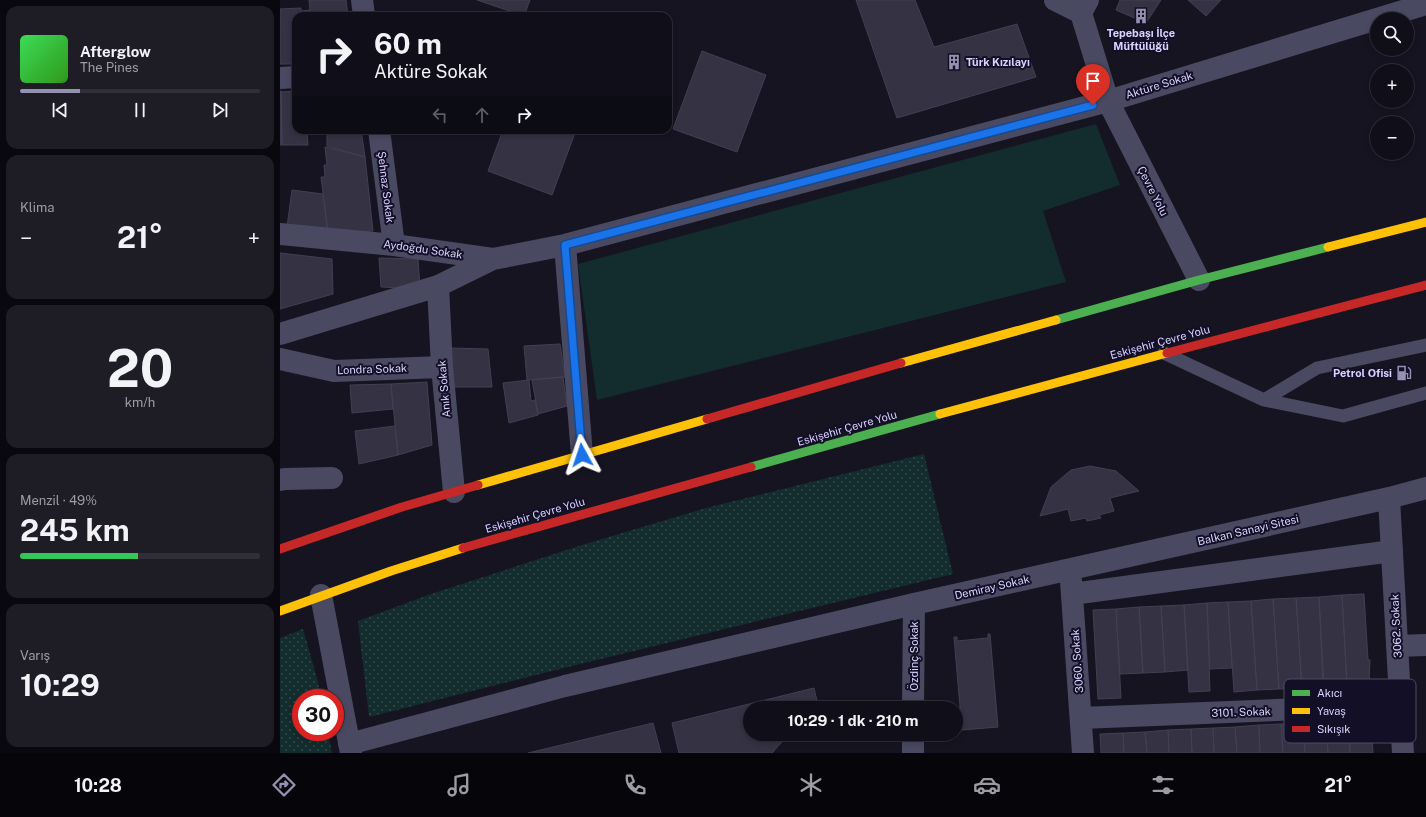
<!DOCTYPE html>
<html lang="tr">
<head>
<meta charset="utf-8">
<style>
	body { margin:0; font-family:"Public Sans",sans-serif; background:#1e1d26; color:#f1f3f6; height:100vh; display:flex; flex-direction:column; font-size:15px; white-space:nowrap }
	* { box-sizing:border-box; margin:0 }
	p { font-size:13px; color:#9c9ca2 }
	.icon { flex:none; width:22px; height:22px; fill:none; stroke:currentColor; stroke-width:2; stroke-linecap:round; stroke-linejoin:round }
	.map { position:relative; flex:1; overflow:hidden }
	.sheet { display:flex; flex-direction:column; gap:6px; padding:6px; background:#09080e; width:280px }
	.sheet>* { flex:none }
	.guide { position:absolute; left:12px; top:12px; width:380px; height:122px; border-radius:12px; box-shadow:0 2px 6px #0003,0 0 0 1px #302f38; background:#100f19; color:#f1f3f6; overflow:hidden }
	.buttons { position:absolute; left:1090px; top:12px; display:grid; gap:8px }
	.buttons a { display:grid; place-items:center; width:44px; height:44px; border-radius:50%; background:#100f19; box-shadow:0 2px 6px #0003,0 0 0 1px #302f38; font-size:20px }
	.speed { position:absolute; left:12px; top:689px; display:flex; gap:8px; font-size:20px; font-weight:700; text-align:center }
	.speed>* { display:grid; place-content:center; width:52px; height:52px; border-radius:50%; background:#100f19; box-shadow:0 2px 6px #0003,0 0 0 1px #302f38; line-height:1 }
	.speed .limit { border:6px solid #d22; background:#fff; color:#111 }
	.pin { position:absolute; display:grid; place-items:center; width:34px; height:34px; color:#fff; margin:-41px -17px; border-radius:50% 50% 50% 0; rotate:-45deg; box-shadow:0 0 4px #0007 }
	.pin .icon { rotate:45deg }
	.me { position:absolute; width:44px; margin:-22px; rotate:355deg; stroke-linejoin:round; filter:drop-shadow(0 0 3px #0008) }
	.turn { display:flex; align-items:center; gap:14px; height:84px; padding:0 16px; font-size:18px }
	.turn .icon { width:52px; height:52px; stroke-width:2.5 }
	.turn b { display:block; font-size:28px; line-height:34px }
	.lanes { display:flex; align-items:center; height:38px; padding:0 16px; background:#0003; justify-content:center; gap:20px; direction:ltr }
	.lanes .off { opacity:.35 }
	.big { font-size:30px; font-weight:700; line-height:1.1 }
	.sheet .card { flex:1; display:flex; flex-direction:column; justify-content:center; gap:6px; min-width:0; padding:0 14px; border-radius:12px; background:#1e1d26 }
	.sheet .dial { align-items:center; gap:0 }
	.dial b { font-size:52px; line-height:1 }
	.song { display:flex; align-items:center; gap:12px }
	.cover { width:48px; height:48px; border-radius:6px; background:linear-gradient(135deg,hsl(130 70% 55%),hsl(110 70% 35%)) }
	.played { height:4px; border-radius:2px; background:linear-gradient(90deg,#9591b1 25%,#302f38 25%) }
	.keys { display:flex; justify-content:space-around; direction:ltr }
	.heat { display:flex; justify-content:space-between; align-items:center; font-size:22px; direction:ltr }
	.charge { height:6px; border-radius:3px; background:linear-gradient(90deg,#34c759 49%,#302f38 0) }
	.trip { position:absolute; left:463px; top:701px; width:220px; height:40px; border-radius:20px; background:#100f19; box-shadow:0 2px 6px #0003,0 0 0 1px #302f38; font-weight:700; line-height:40px; text-align:center }
	.dock { display:flex; height:64px; justify-content:space-around; align-items:center; background:#06060a; color:#9c9ca2 }
	.dock .icon { width:28px; height:28px }
	.dock .active { color:#9591b1 }
	.dock b { font-size:18px; color:#f1f3f6 }
	main { display:flex; flex:1; min-height:0 }
	.map>svg:first-child { display:block }
	.green { fill:#132c2d }
	.park { fill:url(#park-dots) }
	.building { fill:#343243; stroke:#433f54 }
	.lines { fill:none; stroke-linecap:round; stroke-linejoin:round }
	.lane { stroke:#4a4962; stroke-width:13 }
	.street { stroke:#4a4962; stroke-width:22 }
	.fast { stroke:#4caf50; stroke-width:9 }
	.slow { stroke:#ffc107; stroke-width:9 }
	.jam { stroke:#c62828; stroke-width:9 }
	.route-casing { stroke:#114b97; stroke-width:10 }
	.route { stroke:#1a73e8; stroke-width:7 }
	.labels { text-anchor:middle; stroke-width:4; stroke-linejoin:round; paint-order:stroke }
	.poi-label { font-size:11px; font-weight:bold; fill:#d9d4ff; stroke:#130f26 }
	.street-label { font-size:11px; fill:#d9d4ff; stroke:#130f26 }
	.key { fill:#130f26; stroke:#4e4a67; stroke-width:1 }
	.key-label { font-size:11px; fill:#d9d4ff }
</style>
</head>
<body>
<main>
<section class="sheet">
<div class="card">
<div class="song"><i class="cover"></i><div><b>Afterglow</b><p>The Pines</p></div></div>
<div class="played"></div>
<div class="keys"><svg class="icon" aria-label="previous" viewBox="0 0 24 24"><path d="M18 5L8 12l10 7zM5 5v14"/></svg><svg class="icon" aria-label="pause" viewBox="0 0 24 24"><path d="M8 5v14M16 5v14"/></svg><svg class="icon" aria-label="next" viewBox="0 0 24 24"><path d="M6 5l10 7-10 7zM19 5v14"/></svg></div>
</div>
<div class="card"><p>Klima</p>
<div class="heat"><a>−</a><b class="big">21°</b><a>+</a></div>
</div>
<div class="card dial"><b>20</b><p>km/h</p></div>
<div class="card"><p>Menzil · 49%</p><b class="big">245 km</b><div class="charge"></div></div>
<div class="card"><p>Varış</p><b class="big">10:29</b></div>
</section>
<div class="map">
<svg width="1146" height="753" viewBox="0 0 1146 753">
	<defs>
		<pattern id="park-dots" width="8" height="8" patternUnits="userSpaceOnUse"><rect width="8" height="8" fill="#132c2d"/><path d="M2 2h.1M6 6h.1" fill="none" stroke="#354a4c" stroke-width="1.8" stroke-linecap="round"/></pattern>
	</defs>
	<rect width="100%" height="100%" fill="#161421"/>
	<path class="green" d="M 816,124 L 840,185 L 763,211 L 786,282 L 317,400 L 298,264 Z"/>
	<path class="park" d="M 644,454 L 673,574 L 300,664 L 89,717 L 78,621 L 148,595 L 302,545 L 426,508 Z
		M 23,629 L 37,678 L 41,698 L 21,698 L 21,732 L 48,732 L 52,753 L 0,753 L 0,638 Z"/>
	<path class="building" d="M 29,0 L 66,0 L 68,16 L 21,16 L 21,11 L 30,10 Z
		M 197,0 L 250,0 L 244,16 Z
		M 576,0 L 635,0 L 654,47 L 737,24 L 756,77 L 617,118 Z
		M 840,0 L 881,0 L 866,23 L 836,10 Z
		M 908,0 L 941,0 L 926,16 Z
		M 21,8 L 21,16 L 16,16 L 16,64 L 0,64 L 0,9 Z
		M 422,51 L 486,75 L 457,152 L 393,129 Z
		M 0,91 L 1,91 L 2,145 L 0,145 Z
		M 16,91 L 16,130 L 27,130 L 28,145 L 2,145 L 1,92 Z
		M 47,130 L 81,130 L 85,157 L 47,146 Z
		M 223,130 L 296,130 L 272,195 L 208,171 Z
		M 45,147 L 85,157 L 93,231 L 48,233 L 41,177 L 45,177 L 44,165 L 47,165 Z
		M 12,190 L 43,194 L 48,233 L 7,227 Z
		M 0,253 L 52,259 L 53,294 L 0,309 Z
		M 99,258 L 138,259 L 140,289 L 101,287 Z
		M 280,344 L 285,377 L 247,380 L 244,346 Z
		M 169,348 L 208,349 L 212,387 L 172,387 Z
		M 283,377 L 287,406 L 258,414 L 252,380 Z
		M 249,380 L 251,401 L 255,400 L 258,415 L 229,423 L 223,383 Z
		M 147,382 L 152,445 L 118,455 L 111,384 Z
		M 111,384 L 113,409 L 72,413 L 70,385 Z
		M 115,426 L 118,455 L 79,464 L 75,431 Z
		M 810,466 L 836,471 L 859,491 L 830,498 L 834,511 L 819,515 L 821,518 L 807,521 L 806,518 L 791,521 L 788,509 L 760,516 L 771,487 L 791,470 Z
		M 1084,594 L 1088,660 L 1090,660 L 1089,684 L 1067,685 L 1062,595 Z
		M 1062,595 L 1067,685 L 1043,686 L 1039,597 Z
		M 1039,597 L 1044,687 L 1022,688 L 1016,598 Z
		M 1016,598 L 1022,688 L 999,689 L 993,599 Z
		M 993,599 L 999,689 L 977,690 L 971,601 Z
		M 971,601 L 977,690 L 954,692 L 948,602 Z
		M 948,602 L 952,668 L 930,669 L 927,603 Z
		M 927,603 L 930,691 L 909,692 L 904,605 Z
		M 904,605 L 908,670 L 885,672 L 881,606 Z
		M 881,606 L 885,672 L 863,673 L 859,607 Z
		M 859,607 L 863,673 L 840,674 L 836,609 Z
		M 836,609 L 841,698 L 818,699 L 813,610 Z
		M 708,634 L 710,634 L 718,727 L 682,730 L 674,637 L 677,637 L 677,641 L 708,638 Z
		M 534,688 L 537,701 L 531,708 L 470,708 L 470,734 L 509,734 L 492,753 L 399,753 L 392,723 Z
		M 1091,719 L 1093,753 L 1070,753 L 1069,720 Z
		M 1069,720 L 1070,753 L 1048,753 L 1046,722 Z
		M 1046,722 L 1048,753 L 1025,753 L 1023,723 Z
		M 373,723 L 381,753 L 248,753 Z
		M 1023,723 L 1025,753 L 1003,753 L 1001,724 Z
		M 1001,724 L 1003,753 L 980,753 L 979,725 Z
		M 979,725 L 980,753 L 957,753 L 955,727 Z
		M 955,727 L 957,753 L 934,753 L 933,728 Z
		M 933,728 L 934,753 L 912,753 L 911,729 Z
		M 911,729 L 912,753 L 889,753 L 888,730 Z
		M 888,730 L 889,753 L 867,753 L 865,732 Z
		M 865,732 L 867,753 L 844,753 L 843,733 Z
		M 843,733 L 844,753 L 821,753 L 820,734 Z"/>
	<g class="lines">
		<path class="lane" d="M 884,353 L 984,400 L 1063,416 L 1146,393
			M 984,400 L 1037,368 L 1146,345"/>
		<path class="street" d="M 82,0 L 84,16
			M 775,0 L 801,13
			M 808,0 L 801,13 L 828,101 L 919,280
			M 0,78 L 16,77
			M 99,130 L 114,245
			M 0,234 L 114,245 L 213,259 L 285,245 L 828,101 L 1146,4
			M 285,245 L 302,455
			M 158,286 L 162,367 L 174,492
			M 0,334 L 158,286 L 213,259
			M 0,359 L 54,371 L 162,367
			M 0,480 L 5,479 L 52,478
			M 1109,498 L 1123,753
			M 791,581 L 803,753
			M 792,594 L 1112,551
			M 41,595 L 71,753
			M 1117,646 L 1146,645
			M 633,708 L 634,604
			M 801,718 L 1120,705
			M 69,744 L 285,686 L 634,604 L 1109,498 L 1146,488
			M 633,753 L 633,734"/>
		<path class="fast" d="M 776,320 L 919,280 L 1048,247
			M 471,467 L 660,414"/>
		<path class="slow" d="M 1048,247 L 1146,222
			M 621,363 L 776,320
			M 660,414 L 887,353
			M 198,485 L 427,419
			M 0,611 L 111,571 L 183,548"/>
		<path class="jam" d="M 887,353 L 1146,285
			M 427,419 L 621,363
			M 183,548 L 471,467
			M 0,549 L 122,507 L 198,485"/>
	</g>
	<g class="lines">
		<g class="route-casing">
			<path id="route" d="M 302,455 L 285,245 L 813,105"/>
		</g>
		<use href="#route" class="route"/>
	</g>
	<defs>
		<g id="building-bare" transform="scale(1.2)"><path d="M-4-6H4V6H1V3H-1V6H-4ZM-2.5-4.3h1.7v1.8h-1.7ZM.8-4.3h1.7v1.8H.8ZM-2.5-1h1.7V.8h-1.7ZM.8-1h1.7V.8H.8Z" fill="#9591b1" stroke="#130f26" stroke-width="2.5" paint-order="stroke"/></g>
		<g id="fuel-bare" transform="scale(1.2)"><path d="M-5.5-6h7V0h2V4h1.3V-2.5L3-4.5l.8-.8L6-3V5H2.5V1h-1V6h-7ZM-4.2-4.7v3.2H.2V-4.7Z" fill="#9591b1" stroke="#130f26" stroke-width="2.5" paint-order="stroke"/></g>
	</defs>
	<g fill-rule="evenodd">
		<use href="#building-bare" x="861" y="16"/>
		<use href="#building-bare" x="674" y="62"/>
		<use href="#fuel-bare" x="1124" y="373"/>
	</g>
	<g class="labels">
		<g class="poi-label">
			<text x="861" y="37">Tepebaşı İlçe<tspan x="861" dy="13">Müftülüğü</tspan></text>
			<text x="686" y="66" text-anchor="start">Türk Kızılayı</text>
			<text x="1112" y="377" text-anchor="end">Petrol Ofisi</text>
		</g>
		<g class="street-label">
			<text transform="translate(879 85) rotate(-17)" y="4">Aktüre Sokak</text>
			<text transform="translate(106 187) rotate(83)" y="4">Şehnaz Sokak</text>
			<text transform="translate(873 191) rotate(63)" y="4">Çevre Yolu</text>
			<text transform="translate(143 249) rotate(8)" y="4">Aydoğdu Sokak</text>
			<text transform="translate(880 342) rotate(-15)" y="4">Eskişehir Çevre Yolu</text>
			<text transform="translate(92 369) rotate(-2)" y="4">Londra Sokak</text>
			<text transform="translate(164 389) rotate(-95)" y="4">Anık Sokak</text>
			<text transform="translate(567 428) rotate(-16)" y="4">Eskişehir Çevre Yolu</text>
			<text transform="translate(255 515) rotate(-16)" y="4">Eskişehir Çevre Yolu</text>
			<text transform="translate(968 530) rotate(-13)" y="4">Balkan Sanayi Sitesi</text>
			<text transform="translate(712 587) rotate(-13)" y="4">Demiray Sokak</text>
			<text transform="translate(1116 626) rotate(-93)" y="4">3062. Sokak</text>
			<text transform="translate(634 656) rotate(-90)" y="4">Özdinç Sokak</text>
			<text transform="translate(797 661) rotate(-94)" y="4">3060. Sokak</text>
			<text transform="translate(961 712) rotate(-2)" y="4">3101. Sokak</text>
		</g>
	</g>
	<rect x="1004" y="679" width="132" height="64" rx="6" class="key"/>
	<rect x="1012" y="690" width="18" height="6" fill="#4caf50"/>
	<rect x="1012" y="708" width="18" height="6" fill="#ffc107"/>
	<rect x="1012" y="726" width="18" height="6" fill="#c62828"/>
	<g class="key-label">
		<text x="1037" y="697">Akıcı</text>
		<text x="1037" y="715">Yavaş</text>
		<text x="1037" y="733">Sıkışık</text>
	</g>
</svg>
<div class="buttons">
<a><svg class="icon" aria-label="search" viewBox="0 0 24 24"><circle cx="10" cy="10" r="6"/><path d="M15 15l6 6"/></svg></a>
<a>+</a>
<a>−</a>
</div>
<div class="speed"><div class="limit">30</div></div>
<div class="pin" style="left:813px;top:105px;background:#d93025"><svg class="icon" aria-label="arrive" viewBox="0 0 24 24"><path d="M6 21V4h12l-3 4 3 4H6"/></svg></div>
<svg class="me" style="left:302px;top:455px" viewBox="-20 -20 40 40"><path d="M0-17L14 15 0 8-14 15z" fill="#1a73e8" stroke="#fff" stroke-width="4"/></svg>
<div class="trip">10:29 · 1 dk · 210 m</div>
<div class="guide">
<div class="turn"><svg class="icon" aria-label="right" viewBox="0 0 24 24"><path d="M7 20v-9h11M14 6l5 5-5 5"/></svg><div><b>60 m</b>Aktüre Sokak</div></div>
<div class="lanes"><svg class="icon off" aria-label="left" viewBox="0 0 24 24"><path d="M17 20v-9H6M10 6l-5 5 5 5"/></svg><svg class="icon off" aria-label="ahead" viewBox="0 0 24 24"><path d="M12 20V5M6 11l6-6 6 6"/></svg><svg class="icon" aria-label="right" viewBox="0 0 24 24"><path d="M7 20v-9h11M14 6l5 5-5 5"/></svg></div>
</div>
</div>
</main>
<nav class="dock">
<b>10:28</b>
<svg class="icon active" aria-label="directions" viewBox="0 0 24 24"><path d="M12 3l9 9-9 9-9-9zM9 14v-3h6M13 9l2 2-2 2"/></svg>
<svg class="icon" aria-label="music" viewBox="0 0 24 24"><path d="M9 18V5l10-2v13"/><circle cx="6" cy="18" r="3"/><circle cx="16" cy="16" r="3"/></svg>
<svg class="icon" aria-label="phone" viewBox="0 0 24 24"><path d="M5 4h4l2 5-3 2q2 4 5 5l2-3 5 2v4C11 20 4 13 5 4z"/></svg>
<svg class="icon" aria-label="climate" viewBox="0 0 24 24"><path d="M12 3v18M4 7l16 10M4 17L20 7"/></svg>
<svg class="icon" aria-label="car" viewBox="0 0 24 24"><path d="M5 17H2v-5l4-1 3-4h7l3 4 3 1v5h-3M9 17h6M6 11h13"/><circle cx="7" cy="17" r="2"/><circle cx="17" cy="17" r="2"/></svg>
<svg class="icon" aria-label="filters" viewBox="0 0 24 24"><path d="M4 7h16M4 17h16"/><circle cx="9" cy="7" r="2"/><circle cx="15" cy="17" r="2"/></svg>
<b>21°</b>
</nav>
</body>
</html>
